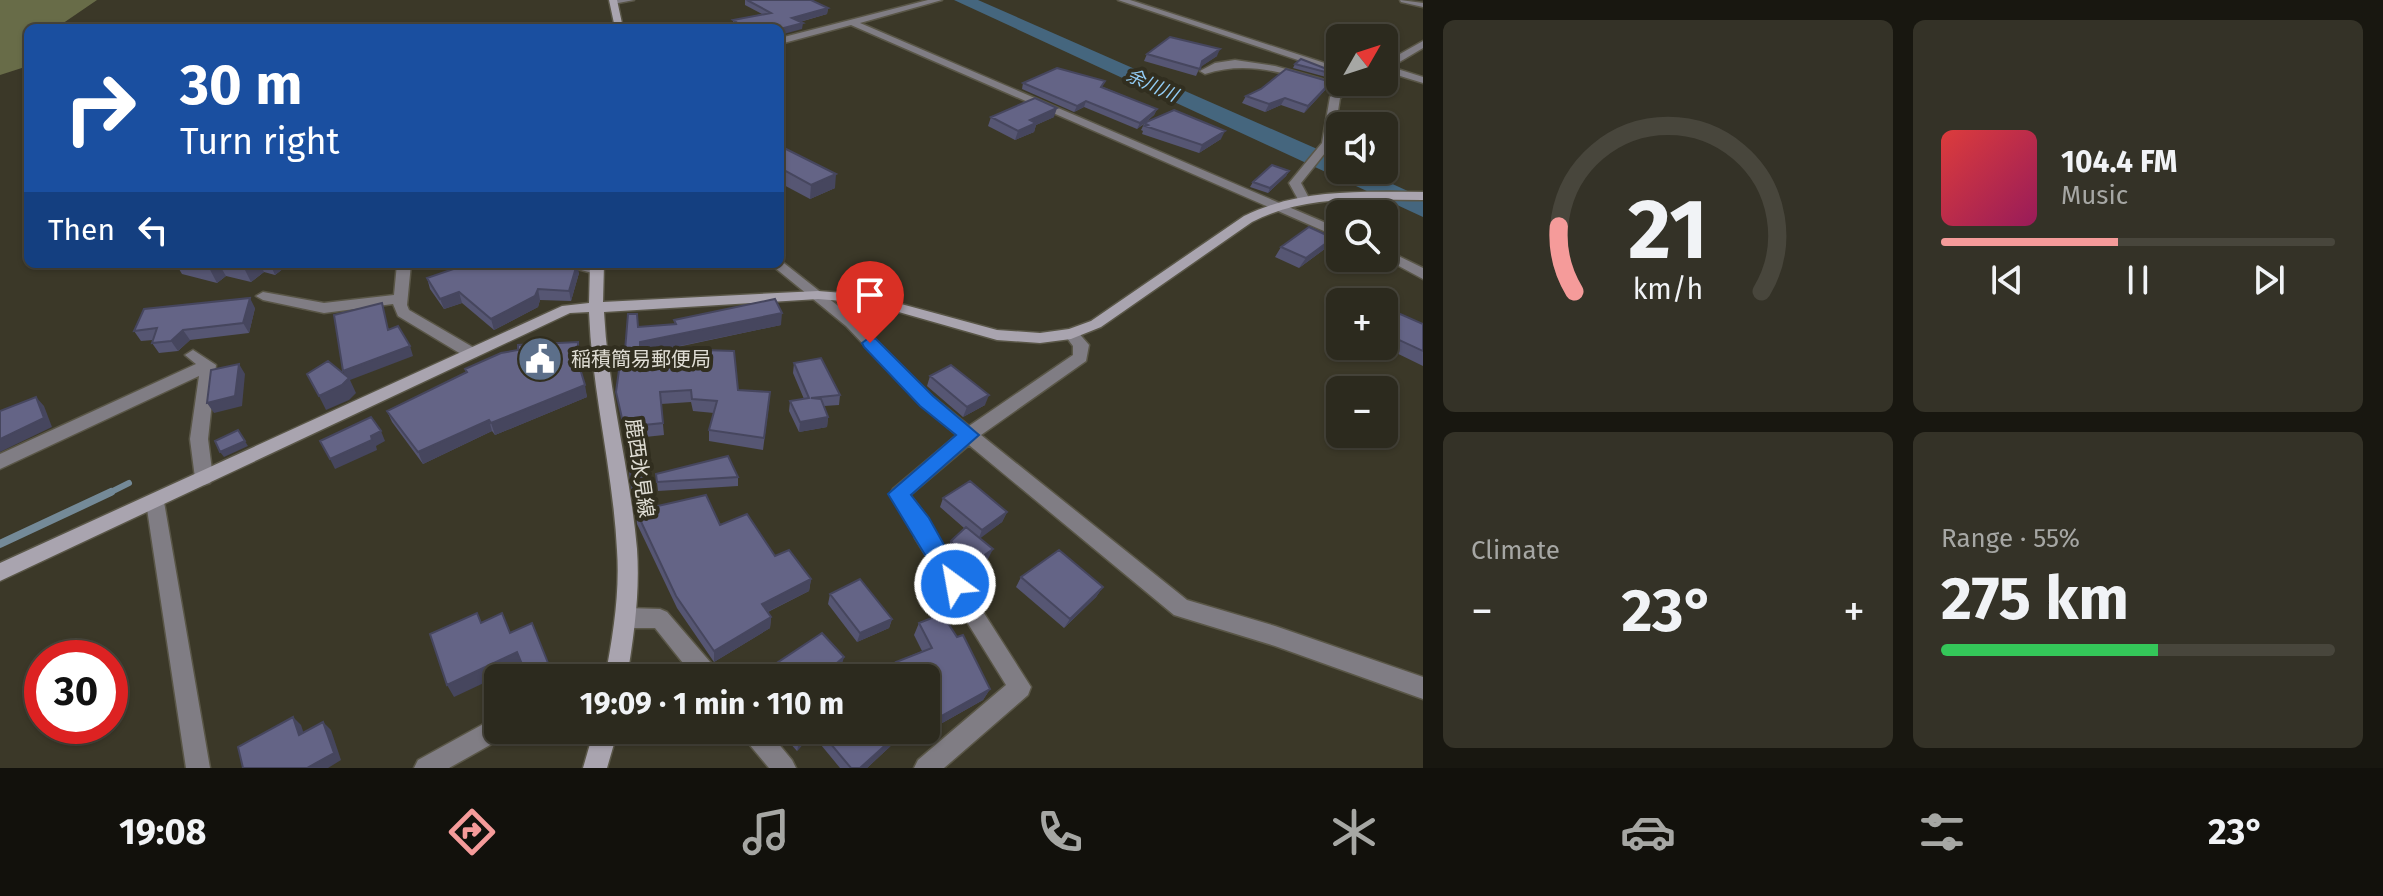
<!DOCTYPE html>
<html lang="en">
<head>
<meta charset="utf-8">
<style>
	body { margin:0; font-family:"Fira Sans","Noto Sans JP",sans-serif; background:#343227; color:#f1f3f6; height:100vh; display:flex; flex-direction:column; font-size:30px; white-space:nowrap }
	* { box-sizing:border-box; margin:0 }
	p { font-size:26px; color:#a6a7a4 }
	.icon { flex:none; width:44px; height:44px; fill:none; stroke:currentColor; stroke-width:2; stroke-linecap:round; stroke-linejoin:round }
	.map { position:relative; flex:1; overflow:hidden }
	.sheet { display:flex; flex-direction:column; gap:20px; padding:20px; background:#181710; width:960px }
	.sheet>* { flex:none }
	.banner { position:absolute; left:24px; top:24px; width:760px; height:244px; border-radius:12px; box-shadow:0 2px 6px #0004,0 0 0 2px #48463c; background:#1a4fa0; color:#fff; overflow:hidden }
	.needle { width:52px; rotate:51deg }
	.fabs { position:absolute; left:1326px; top:24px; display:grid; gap:16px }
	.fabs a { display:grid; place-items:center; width:72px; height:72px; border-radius:12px; background:#2c2a1e; box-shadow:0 2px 6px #0004,0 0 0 2px #48463c; font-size:40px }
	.speed { position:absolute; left:24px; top:640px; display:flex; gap:16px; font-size:40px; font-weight:700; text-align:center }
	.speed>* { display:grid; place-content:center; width:104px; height:104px; border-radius:50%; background:#2c2a1e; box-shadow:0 2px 6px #0004,0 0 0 2px #48463c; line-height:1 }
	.speed .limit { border:12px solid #d22; background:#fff; color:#111 }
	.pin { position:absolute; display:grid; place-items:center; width:68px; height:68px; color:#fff; margin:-82px -34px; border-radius:50% 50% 50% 0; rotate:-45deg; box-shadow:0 0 8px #0007 }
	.pin .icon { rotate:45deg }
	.me { position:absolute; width:88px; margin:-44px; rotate:328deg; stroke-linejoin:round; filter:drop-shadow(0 0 6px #0008) }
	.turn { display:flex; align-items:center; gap:28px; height:168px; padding:0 24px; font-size:36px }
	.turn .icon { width:104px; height:104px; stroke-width:2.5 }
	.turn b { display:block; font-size:56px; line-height:68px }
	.then { display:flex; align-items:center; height:76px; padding:0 24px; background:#0003; gap:16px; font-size:30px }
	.big { font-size:60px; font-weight:700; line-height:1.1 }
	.sheet .tile { flex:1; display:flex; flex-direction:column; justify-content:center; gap:12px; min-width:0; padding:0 28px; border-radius:12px; background:#343227 }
	.sheet .dial { align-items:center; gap:0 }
	.dial svg { height:208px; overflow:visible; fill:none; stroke:#48463c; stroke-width:7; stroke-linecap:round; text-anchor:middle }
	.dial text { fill:#f1f3f6; stroke:none }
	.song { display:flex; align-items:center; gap:24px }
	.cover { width:96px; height:96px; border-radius:12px; background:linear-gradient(135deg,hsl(0 70% 55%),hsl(330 70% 35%)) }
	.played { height:8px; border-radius:4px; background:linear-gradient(90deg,#f59b9a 45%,#48463c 45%) }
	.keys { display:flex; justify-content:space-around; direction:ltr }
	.heat { display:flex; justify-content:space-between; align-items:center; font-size:44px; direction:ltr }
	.charge { height:12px; border-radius:6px; background:linear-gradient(90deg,#34c759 55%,#48463c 0) }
	.sheet .tiles { flex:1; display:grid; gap:20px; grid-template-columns:repeat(2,1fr) }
	.trip { position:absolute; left:484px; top:664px; width:456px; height:80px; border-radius:12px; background:#2c2a1e; box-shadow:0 2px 6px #0004,0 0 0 2px #48463c; font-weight:700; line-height:80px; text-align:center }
	.tab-bar { display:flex; height:128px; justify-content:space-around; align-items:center; background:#12110c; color:#a6a7a4 }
	.tab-bar .icon { width:56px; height:56px }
	.tab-bar .selected { color:#f59b9a }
	.tab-bar b { font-size:36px; color:#f1f3f6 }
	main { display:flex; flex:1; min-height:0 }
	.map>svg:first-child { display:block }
	.forest { fill:#686c48 }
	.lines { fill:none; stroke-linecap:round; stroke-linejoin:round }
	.stream-far1 { stroke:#748a98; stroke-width:6 }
	.stream { stroke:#748a98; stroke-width:8 }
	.river { fill:#45667e; fill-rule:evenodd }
	.street-casing { stroke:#595647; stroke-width:3 }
	.secondary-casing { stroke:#595647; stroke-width:3 }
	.street { fill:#807d84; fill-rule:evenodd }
	.secondary { fill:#a9a4af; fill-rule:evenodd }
	.wall { fill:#565673 }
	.shaded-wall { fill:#46465e }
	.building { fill:#646486; stroke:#46465e; stroke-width:2 }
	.route { fill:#1a73e8; stroke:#114b97; stroke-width:2 }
	.labels { text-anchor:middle; stroke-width:8; stroke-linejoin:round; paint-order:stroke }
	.far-water-label { font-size:18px; font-style:italic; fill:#93cdf6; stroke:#312e1f }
	.poi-label { font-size:20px; fill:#e0ded5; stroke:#312e1f; text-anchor:start }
	.street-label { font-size:20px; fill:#e0ded5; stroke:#312e1f }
</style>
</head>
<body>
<main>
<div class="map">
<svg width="1423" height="768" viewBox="0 0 1423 768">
	<rect width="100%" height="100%" fill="#3b3828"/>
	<path class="forest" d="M 0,0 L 97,0 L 56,28 L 28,28 L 28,66 L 0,75 Z"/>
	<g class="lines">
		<path class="stream-far1" d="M 107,494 L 129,483"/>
		<path class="stream" d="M 0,544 L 111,492"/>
		<path class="river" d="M 954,0 L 978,0 L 1340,159 L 1340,170 L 1362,170 L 1423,198 L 1423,217 Z"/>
		<g class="street-casing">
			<path id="street" d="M 610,0 L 634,0 L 613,4 Z
				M 928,0 L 942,0 L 860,23 L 1340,229 L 1340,238 L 851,25 L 780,44 L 780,38 Z
				M 1118,0 L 1130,0 L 1340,68 L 1340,74 Z
				M 1400,0 L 1423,3 L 1423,7 L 1401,2 Z
				M 1423,41 L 1423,48 L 1391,67 L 1423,77 L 1423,83 L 1384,71 L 1384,63 Z
				M 1235,60 L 1275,66 L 1347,86 L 1353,82 L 1365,82 L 1340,98 L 1333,143 L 1301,183 L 1310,200 L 1308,203 L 1300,203 L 1289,183 L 1322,143 L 1330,97 L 1340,90 C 1293,77 1253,58 1205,74 L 1200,71 L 1215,63 Z
				M 1384,249 L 1423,268 L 1423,279 L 1384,258 Z
				M 780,260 L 856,320 L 933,397 L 969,426 L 1073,355 L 1073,346 L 1064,334 L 1071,329 L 1076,330 L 1089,345 L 1086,361 L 981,435 L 1187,600 L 1275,626 L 1423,677 L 1423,699 L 1275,646 L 1174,615 L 969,445 L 910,495 L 928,518 L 931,530 L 1031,687 L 1028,695 L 944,768 L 914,768 L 918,760 L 1006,685 L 915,538 L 912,526 L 890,494 L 893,489 L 957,435 L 921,405 L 846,326 L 774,267 L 772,264 L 780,264 Z
				M 397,264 L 411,264 L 407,305 L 409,310 L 476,349 L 479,353 L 476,357 L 466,357 L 398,316 L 393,304 L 324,313 L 263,300 L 256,296 L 263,292 L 324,303 L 394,295 Z
				M 568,264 L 590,264 L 603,270 L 596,274 L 570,267 Z
				M 193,350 L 216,365 L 208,439 L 213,478 L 210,483 L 204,485 L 198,483 L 195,478 L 190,439 L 199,376 L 0,469 L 0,454 L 196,364 L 185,355 Z
				M 155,494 L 162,497 L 164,502 L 210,768 L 186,768 L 146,502 L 148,497 Z
				M 627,608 L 660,609 L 667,612 L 717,670 L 720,678 L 695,678 L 655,628 L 627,628 L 620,625 L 617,618 L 620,611 Z
				M 498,716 L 498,730 L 509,730 L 506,736 L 449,768 L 414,768 L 418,760 Z
				M 740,730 L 767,730 L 792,760 L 796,768 L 769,768 L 744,738 Z"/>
		</g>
		<g class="secondary-casing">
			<path id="secondary" d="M 609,0 L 617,0 L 623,28 L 615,28 Z
				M 1423,192 L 1423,200 C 1364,200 1306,194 1252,222 L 1101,327 L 1071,339 L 1040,343 L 997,340 L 867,303 L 818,299 L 604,312 C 608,392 630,469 637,549 C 640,593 634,635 627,678 L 605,678 C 613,636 620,593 617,550 C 613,470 592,392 589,312 L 570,313 L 0,581 L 0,563 L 562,306 L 589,303 L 590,264 L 604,264 L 603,302 L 818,291 L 868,295 L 997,330 L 1040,333 L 1069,329 L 1091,321 L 1244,216 C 1301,188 1361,192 1423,192 Z
				M 594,730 L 618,730 L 607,768 L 583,768 Z"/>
		</g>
		<use href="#street" class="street"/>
		<use href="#secondary" class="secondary"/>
	</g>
	<path class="wall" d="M 745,0 L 828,8 L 827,14 L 800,22 L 802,29 L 733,28 L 733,20 L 762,14 L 745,5 Z
		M 1147,54 L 1217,56 L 1200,67 L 1196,76 L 1144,61 Z
		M 1295,64 L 1332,71 L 1330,75 L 1326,77 L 1293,68 Z
		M 1023,83 L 1103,87 L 1157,109 L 1154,115 L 1146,122 L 1221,139 L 1199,153 L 1142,134 L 1143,131 L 1141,130 L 1144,124 L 1137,129 L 1084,107 L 1074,112 L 1022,89 Z
		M 1326,89 L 1304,113 L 1281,105 L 1265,112 L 1242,103 L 1246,96 Z
		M 991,117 L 1054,117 L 1036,125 L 1034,132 L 1015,140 L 988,126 Z
		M 780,146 L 835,188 L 810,199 L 780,183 Z
		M 1289,171 L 1286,176 L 1268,193 L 1250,187 L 1253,182 Z
		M 1333,238 L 1326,248 L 1299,268 L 1275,257 L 1281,247 Z
		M 176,264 L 289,264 L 275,275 L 264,272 L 251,282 L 226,276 L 217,283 L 182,274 Z
		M 579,273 L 571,301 L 540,300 L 538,307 L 494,330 L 462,303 L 444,309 L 430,289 L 427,278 Z
		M 255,308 L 249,333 L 190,340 L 178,351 L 159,353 L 152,343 L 153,340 L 141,341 L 134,331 Z
		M 1384,318 L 1423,324 L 1423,366 L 1382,346 L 1384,346 Z
		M 674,320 L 781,325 L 668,349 L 738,390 L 769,404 L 763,450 L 709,441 L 709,430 L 714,413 L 693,411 L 691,402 L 661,404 L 664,435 L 626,439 L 616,392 L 624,363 L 638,327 L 675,324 Z
		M 578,342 L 580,353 L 580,369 L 587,397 L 495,435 L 492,431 L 423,464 L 392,422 L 387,411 L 466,373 L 465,369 Z
		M 794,363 L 840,395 L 839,405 L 824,406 L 828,417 L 827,427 L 799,432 L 789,411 L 790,401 L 804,399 L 793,373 Z
		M 930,376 L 985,405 L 963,417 L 927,386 Z
		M 650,469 L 650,492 L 633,493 L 630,473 Z
		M 656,474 L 738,477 L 738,486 L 658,491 Z
		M 943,498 L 1007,512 L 1002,522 L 979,538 L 988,559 L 964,576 L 947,550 L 951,541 L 964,528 L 940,507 Z
		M 636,511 L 720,525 L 775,556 L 811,579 L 809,591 L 768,612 L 771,617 L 770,628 L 714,662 L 677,608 L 637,524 Z
		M 1021,577 L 1103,587 L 1096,597 L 1064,628 L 1016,587 Z
		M 830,594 L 892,619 L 889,628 L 857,642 L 828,604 Z
		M 919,623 L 990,689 L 983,700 L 928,731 L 926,728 L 926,678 L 894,678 L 891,674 L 896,662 L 922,651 L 914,635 Z
		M 778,730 L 900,730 L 901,731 L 896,741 L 867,768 L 840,768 L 812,734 L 797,751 Z"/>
	<path class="shaded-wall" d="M 828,8 L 827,14 L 792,24 L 792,18 Z
		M 803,23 L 802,29 L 780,35 L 780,29 Z
		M 786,44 L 786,51 L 780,52 L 780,46 Z
		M 1220,49 L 1217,56 L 1199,68 L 1202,61 Z
		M 1331,82 L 1326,89 L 1304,113 L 1308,106 Z
		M 1285,98 L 1281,105 L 1265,112 L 1269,104 Z
		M 1086,101 L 1084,107 L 1074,112 L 1077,106 Z
		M 1057,108 L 1054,117 L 1036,125 L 1034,132 L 1015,140 L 1018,131 L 1030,120 Z
		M 1157,109 L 1154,115 L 1137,129 L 1140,123 Z
		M 1225,131 L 1221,139 L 1199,153 L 1202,145 Z
		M 1289,171 L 1286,176 L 1268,193 L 1270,188 Z
		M 836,174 L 835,188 L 810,199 L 811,185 Z
		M 1333,238 L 1326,248 L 1299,268 L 1306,258 Z
		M 207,264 L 219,264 L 226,276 L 217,283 Z
		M 242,264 L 260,264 L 264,272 L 251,282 Z
		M 270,264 L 289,264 L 275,275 Z
		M 577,264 L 579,273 L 571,301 L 569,291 Z
		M 538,289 L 540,300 L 538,307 L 494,330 L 491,319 Z
		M 459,292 L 462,303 L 444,309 L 440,299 Z
		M 250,298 L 255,308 L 249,333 L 243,323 Z
		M 782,313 L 781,325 L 641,354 L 640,342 Z
		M 183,330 L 190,340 L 178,351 L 171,341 Z
		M 578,342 L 580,353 L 580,374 L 578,362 Z
		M 410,346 L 413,356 L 350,380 L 356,393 L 349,400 L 326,410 L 319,396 L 347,380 L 343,371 Z
		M 239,364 L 245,374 L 242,406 L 214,413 L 207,403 Z
		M 585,385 L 587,397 L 495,435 L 491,423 Z
		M 989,395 L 985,405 L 963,417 L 967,407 Z
		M 36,397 L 44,406 L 52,427 L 0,452 L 0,439 Z
		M 828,417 L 827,427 L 799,432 L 800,422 Z
		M 489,420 L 492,431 L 423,464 L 418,452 Z
		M 238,430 L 248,446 L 224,457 L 220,452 Z
		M 381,431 L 385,441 L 376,446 L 377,450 L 335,469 L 330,459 Z
		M 1007,512 L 1002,522 L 978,540 L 982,530 Z
		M 993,549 L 988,559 L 964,576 L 968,567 Z
		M 811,579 L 809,591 L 761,615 L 762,604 Z
		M 1103,587 L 1096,597 L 1064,628 L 1070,619 Z
		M 771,617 L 770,628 L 714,662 L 714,651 Z
		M 892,619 L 889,628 L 857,642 L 860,633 Z
		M 517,652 L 522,665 L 454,697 L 447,685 Z
		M 844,657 L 841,668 L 829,678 L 819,678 Z
		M 548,663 L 553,676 L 549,678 L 528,678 L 526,674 Z
		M 990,689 L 983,700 L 928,731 L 934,720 Z
		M 293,717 L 301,725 L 307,743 L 299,735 Z
		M 323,722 L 331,730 L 341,760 L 328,768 L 307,768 Z
		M 809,730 L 813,730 L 812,734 L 797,751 L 799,741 Z
		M 901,731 L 896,741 L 867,768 L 860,768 Z"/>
	<path class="building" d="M 747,0 L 811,0 L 828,8 L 792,18 L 803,23 L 780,29 L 737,28 L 733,25 L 739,24 L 733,20 L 771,13 Z
		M 1170,37 L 1220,49 L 1202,61 L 1200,69 L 1147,54 Z
		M 1301,59 L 1332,71 L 1329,73 L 1295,64 Z
		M 1057,68 L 1105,81 L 1101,87 L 1157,109 L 1140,123 L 1086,101 L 1077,106 L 1023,83 Z
		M 1286,69 L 1331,82 L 1308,106 L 1285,98 L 1269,104 L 1246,96 L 1261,89 Z
		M 1035,98 L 1057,108 L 1030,120 L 1036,123 L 1018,131 L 991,117 Z
		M 1174,110 L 1225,131 L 1202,145 L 1145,126 L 1148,125 L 1144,123 Z
		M 780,146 L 836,174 L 811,185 L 780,168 Z
		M 1272,165 L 1289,171 L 1270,188 L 1253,182 Z
		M 1309,227 L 1333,238 L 1306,258 L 1281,247 Z
		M 468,264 L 577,264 L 569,291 L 538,289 L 535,296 L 491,319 L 459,292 L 440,299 L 427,278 Z
		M 250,298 L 243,323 L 183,330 L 171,341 L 152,343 L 157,328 L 134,331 L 144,309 Z
		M 775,299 L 782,313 L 640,342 L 640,348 L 734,351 L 738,390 L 770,392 L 764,438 L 709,430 L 717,401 L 692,399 L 691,390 L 660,392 L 663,423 L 624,427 L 616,392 L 620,363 L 624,363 L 628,314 L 637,314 L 638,327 L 676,324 L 674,320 Z
		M 382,303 L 388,330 L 398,326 L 410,346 L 343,371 L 334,315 Z
		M 1391,310 L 1423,324 L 1423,351 L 1386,334 L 1392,328 L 1384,324 L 1384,318 Z
		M 578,342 L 578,362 L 585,385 L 491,423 L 489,420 L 418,452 L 387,411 L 467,372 L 465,369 L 501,353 L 518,350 L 518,345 Z
		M 821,358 L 840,395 L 811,398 L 821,399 L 828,417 L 800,422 L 790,401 L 809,398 L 794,363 Z
		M 328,361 L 349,378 L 342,385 L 319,396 L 307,374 Z
		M 239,364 L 235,396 L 207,403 L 211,370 Z
		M 951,365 L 989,395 L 967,407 L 930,376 Z
		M 36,397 L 44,418 L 0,439 L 0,411 Z
		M 371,417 L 381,431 L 371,436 L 372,440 L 330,459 L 320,441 Z
		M 238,430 L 245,441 L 220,452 L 215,441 Z
		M 728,456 L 738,477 L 657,482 L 656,474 Z
		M 650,469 L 650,487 L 632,488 L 630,473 Z
		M 970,481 L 1007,512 L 982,530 L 943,498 Z
		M 706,495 L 720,525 L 747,514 L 775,556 L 789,550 L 811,579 L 762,604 L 771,617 L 714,651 L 676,596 L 636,511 Z
		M 966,527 L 993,549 L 968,567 L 951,541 Z
		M 1059,550 L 1103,587 L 1070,619 L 1021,577 Z
		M 860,579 L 892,619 L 860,633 L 830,594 Z
		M 477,613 L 481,623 L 502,613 L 510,633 L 532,623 L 548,663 L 526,674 L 517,652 L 447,685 L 430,634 Z
		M 942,614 L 957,637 L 963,635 L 990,689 L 934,720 L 926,708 L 926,678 L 906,678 L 896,662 L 932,648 L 919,623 Z
		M 822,633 L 844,657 L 819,678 L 754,678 Z
		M 293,717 L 299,735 L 323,722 L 334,753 L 307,768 L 243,768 L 238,747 Z
		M 789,730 L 809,730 L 799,741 Z
		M 819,730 L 900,730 L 901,731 L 860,768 L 851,768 Z"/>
	<path class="route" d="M 870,337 L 876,339 L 933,396 L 979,435 L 911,495 L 929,518 L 966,584 L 963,591 L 955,594 L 947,591 L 888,494 L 956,435 L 920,406 L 864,347 L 862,343 Z"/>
	<defs>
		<g id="civic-disc" transform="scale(2.3)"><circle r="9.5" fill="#5c6f8a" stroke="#312e1f"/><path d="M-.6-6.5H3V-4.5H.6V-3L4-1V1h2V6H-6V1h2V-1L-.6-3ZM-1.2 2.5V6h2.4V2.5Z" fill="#fff"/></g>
	</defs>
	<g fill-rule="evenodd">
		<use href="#civic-disc" x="540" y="359"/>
	</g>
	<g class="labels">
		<g class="far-water-label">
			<text transform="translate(1152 85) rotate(24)" y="6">余川川</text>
		</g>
		<g class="poi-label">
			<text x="571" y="366">稲積簡易郵便局</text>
		</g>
		<g class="street-label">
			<text transform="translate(640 468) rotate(82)" y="7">鹿西氷見線</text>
		</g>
	</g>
</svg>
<div class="fabs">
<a><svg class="needle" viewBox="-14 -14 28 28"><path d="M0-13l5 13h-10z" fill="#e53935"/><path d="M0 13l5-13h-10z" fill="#a6a7a4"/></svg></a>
<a><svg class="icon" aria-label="sound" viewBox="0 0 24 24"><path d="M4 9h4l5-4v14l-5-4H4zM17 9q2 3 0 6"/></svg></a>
<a><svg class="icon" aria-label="search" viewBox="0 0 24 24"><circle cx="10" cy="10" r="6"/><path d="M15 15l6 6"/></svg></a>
<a>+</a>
<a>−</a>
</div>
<div class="speed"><div class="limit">30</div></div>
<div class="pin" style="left:870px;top:343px;background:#d93025"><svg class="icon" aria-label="arrive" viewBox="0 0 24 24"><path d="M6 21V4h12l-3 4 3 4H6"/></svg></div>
<svg class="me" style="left:955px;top:584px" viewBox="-20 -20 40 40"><circle r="17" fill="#1a73e8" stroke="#fff" stroke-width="3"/><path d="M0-11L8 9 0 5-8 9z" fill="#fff"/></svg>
<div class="trip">19:09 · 1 min · 110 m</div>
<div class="banner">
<div class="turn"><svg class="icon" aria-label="right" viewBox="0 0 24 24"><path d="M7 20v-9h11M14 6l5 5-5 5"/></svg><div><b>30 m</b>Turn right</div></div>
<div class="then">Then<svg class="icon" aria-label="left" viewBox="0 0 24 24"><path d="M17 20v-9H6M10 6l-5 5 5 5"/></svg></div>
</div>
</div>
<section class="sheet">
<div class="tiles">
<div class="tile dial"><svg viewBox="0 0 100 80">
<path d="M14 69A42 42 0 1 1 86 69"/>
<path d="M14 69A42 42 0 0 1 8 44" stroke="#f59b9a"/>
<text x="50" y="56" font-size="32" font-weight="700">21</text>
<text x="50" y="72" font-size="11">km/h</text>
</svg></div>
<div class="tile">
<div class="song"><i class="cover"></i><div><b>104.4 FM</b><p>Music</p></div></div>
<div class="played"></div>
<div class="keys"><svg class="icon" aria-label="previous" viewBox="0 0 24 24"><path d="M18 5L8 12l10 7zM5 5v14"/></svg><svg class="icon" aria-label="pause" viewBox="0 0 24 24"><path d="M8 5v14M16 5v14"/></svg><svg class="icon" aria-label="next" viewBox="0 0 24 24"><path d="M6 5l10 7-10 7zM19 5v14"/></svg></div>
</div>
<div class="tile"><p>Climate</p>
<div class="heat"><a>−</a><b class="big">23°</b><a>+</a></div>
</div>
<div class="tile"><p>Range · 55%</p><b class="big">275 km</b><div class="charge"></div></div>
</div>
</section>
</main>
<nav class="tab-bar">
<b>19:08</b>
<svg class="icon selected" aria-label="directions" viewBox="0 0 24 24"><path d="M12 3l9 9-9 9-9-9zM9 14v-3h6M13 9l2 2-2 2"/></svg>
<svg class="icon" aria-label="music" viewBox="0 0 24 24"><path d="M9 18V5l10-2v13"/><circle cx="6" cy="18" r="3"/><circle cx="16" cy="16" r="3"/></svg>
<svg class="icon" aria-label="phone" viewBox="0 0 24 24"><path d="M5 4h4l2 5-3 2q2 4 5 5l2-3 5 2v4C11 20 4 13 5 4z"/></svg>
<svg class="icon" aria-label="climate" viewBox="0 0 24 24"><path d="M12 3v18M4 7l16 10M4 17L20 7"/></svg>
<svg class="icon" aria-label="car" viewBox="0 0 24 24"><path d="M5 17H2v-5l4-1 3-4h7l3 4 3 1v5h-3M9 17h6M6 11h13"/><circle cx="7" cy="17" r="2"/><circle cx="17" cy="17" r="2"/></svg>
<svg class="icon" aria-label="filters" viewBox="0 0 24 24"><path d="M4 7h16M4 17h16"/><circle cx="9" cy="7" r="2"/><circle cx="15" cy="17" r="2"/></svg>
<b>23°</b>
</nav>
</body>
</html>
